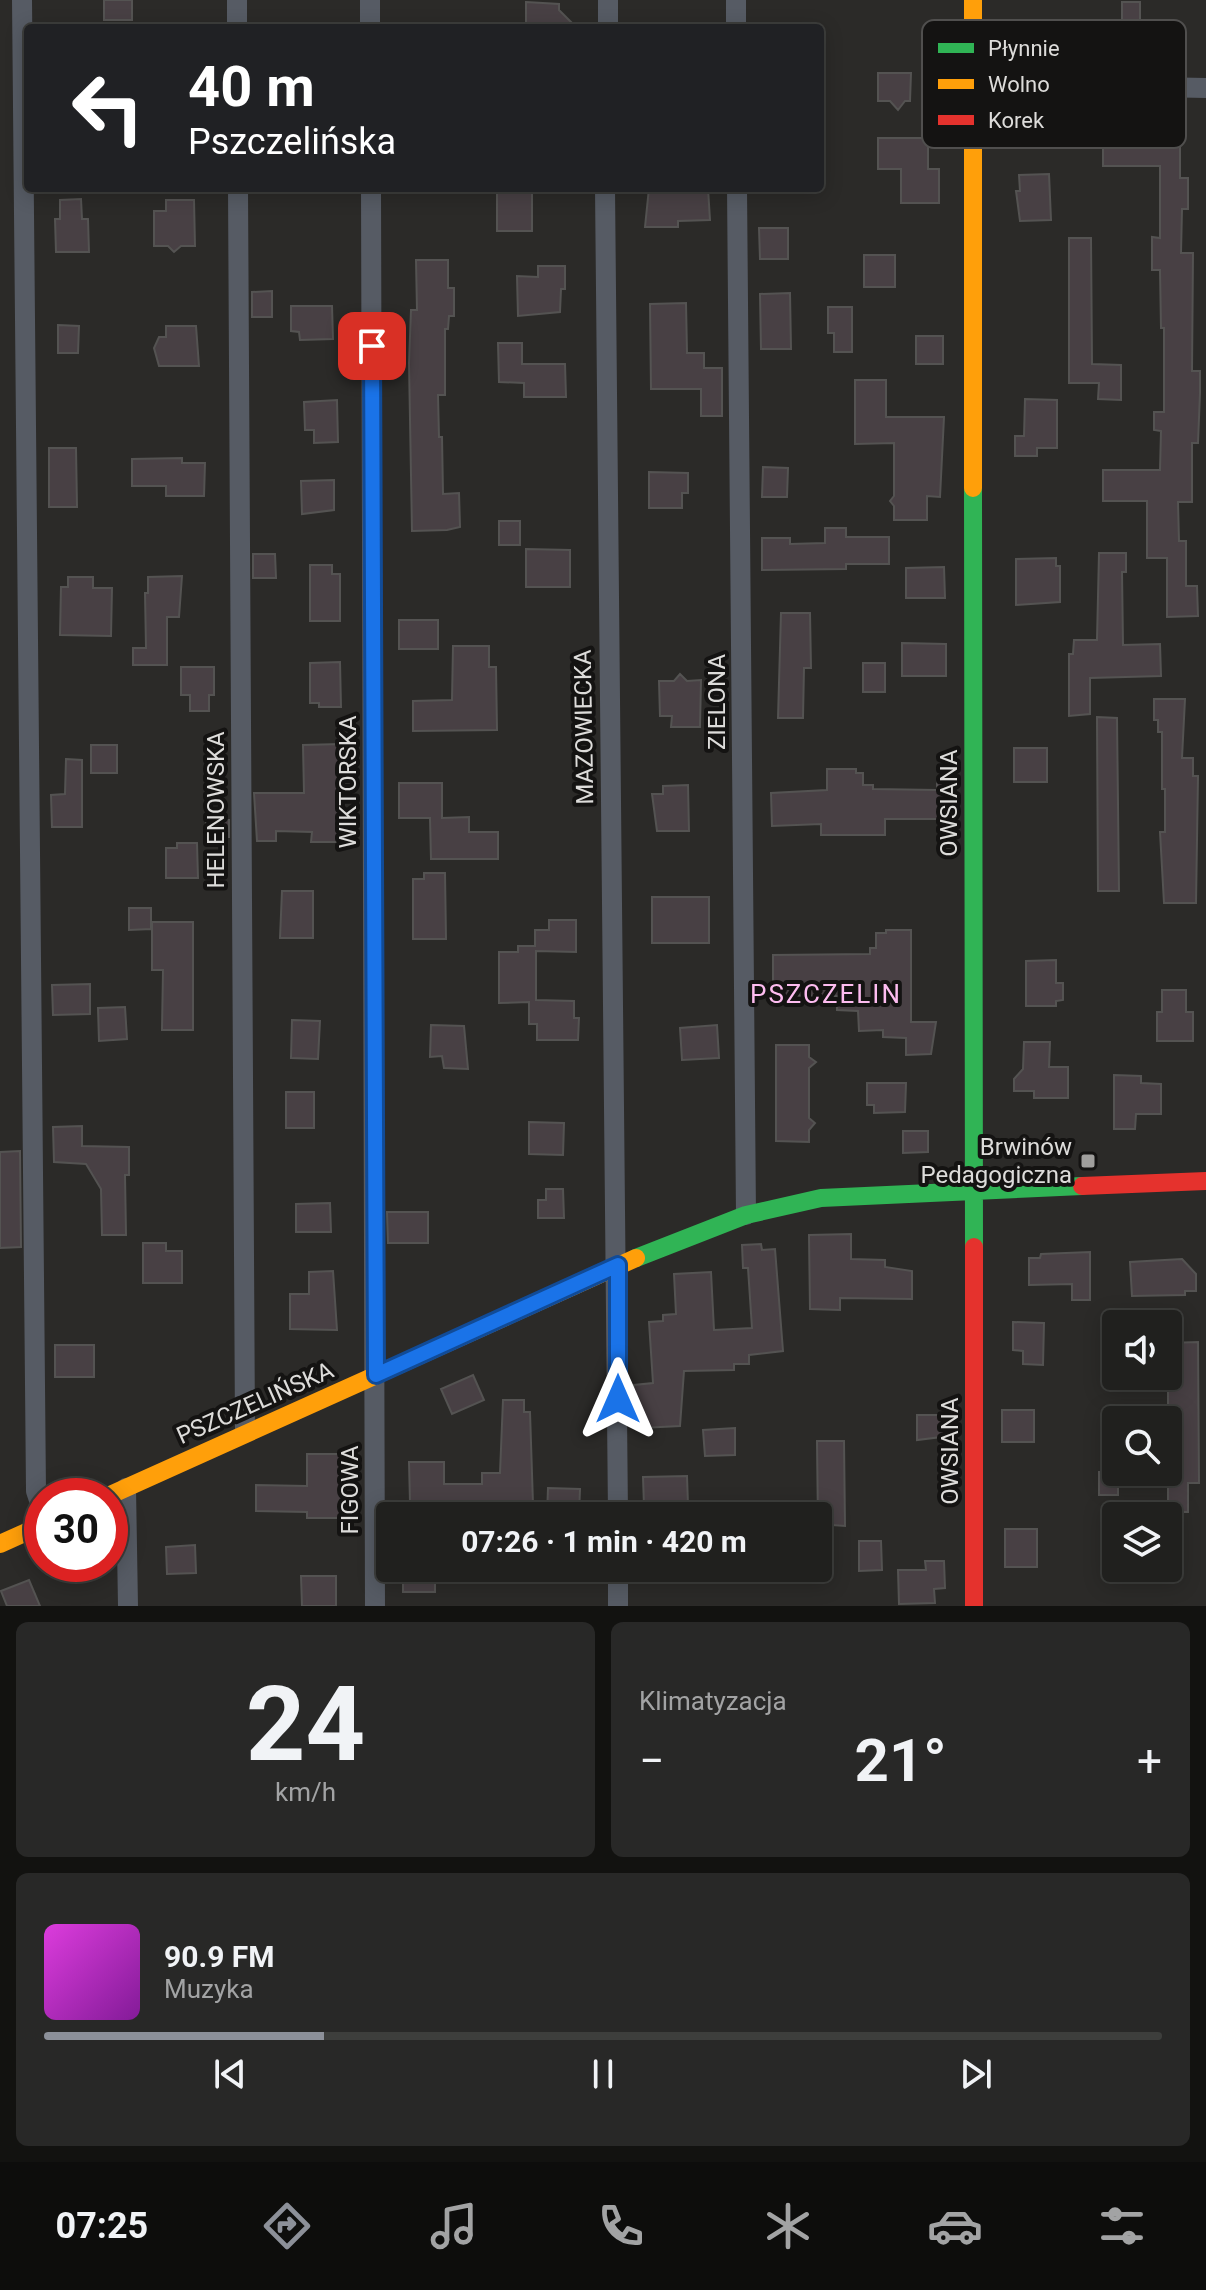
<!DOCTYPE html>
<html lang="pl">
<head>
<meta charset="utf-8">
<style>
	body { margin:0; font-family:Roboto,sans-serif; background:#282827; color:#f1f3f6; height:100vh; display:flex; flex-direction:column; font-size:30px; white-space:nowrap }
	* { box-sizing:border-box; margin:0 }
	p { font-size:26px; color:#a2a3a4 }
	.icon { flex:none; width:44px; height:44px; fill:none; stroke:currentColor; stroke-width:2; stroke-linecap:round; stroke-linejoin:round }
	.map { position:relative; height:1606px; overflow:hidden }
	.details { display:flex; flex-direction:column; gap:16px; padding:16px; background:#121210; flex:1 }
	.details>* { flex:none }
	.guide { position:absolute; left:24px; top:24px; width:800px; height:168px; border-radius:8px; box-shadow:0 4px 20px #0003,0 0 0 2px #3d3e3c; background:#202124; color:#fff; overflow:hidden }
	.buttons { position:absolute; left:1102px; top:1310px; display:grid; gap:16px }
	.buttons a { display:grid; place-items:center; width:80px; height:80px; border-radius:8px; background:#20201e; box-shadow:0 4px 20px #0003,0 0 0 2px #3d3e3c; font-size:40px }
	.speed { position:absolute; left:24px; top:1478px; display:flex; gap:16px; font-size:40px; font-weight:700; text-align:center }
	.speed>* { display:grid; place-content:center; width:104px; height:104px; border-radius:50%; background:#20201e; box-shadow:0 4px 20px #0003,0 0 0 2px #3d3e3c; line-height:1 }
	.speed .limit { border:12px solid #d22; background:#fff; color:#111 }
	.pin { position:absolute; display:grid; place-items:center; width:68px; height:68px; color:#fff; margin:-34px; border-radius:16px; box-shadow:0 4px 12px #0006 }
	.me { position:absolute; width:88px; margin:-44px; rotate:0deg; stroke-linejoin:round; filter:drop-shadow(0 0 6px #0008) }
	.turn { display:flex; align-items:center; gap:28px; height:168px; padding:0 32px; font-size:36px }
	.turn .icon { width:104px; height:104px; stroke-width:2.5 }
	.turn b { display:block; font-size:56px; line-height:68px }
	.big { font-size:60px; font-weight:700; line-height:1.1 }
	.details .card { flex:1; display:flex; flex-direction:column; justify-content:center; gap:12px; min-width:0; padding:0 28px; border-radius:12px; background:#282827 }
	.details .dial { align-items:center; gap:0 }
	.dial b { font-size:104px; line-height:1 }
	.song { display:flex; align-items:center; gap:24px }
	.cover { width:96px; height:96px; border-radius:12px; background:linear-gradient(135deg,hsl(300 70% 55%),hsl(290 70% 35%)) }
	.played { height:8px; border-radius:4px; background:linear-gradient(90deg,#8c9099 25%,#3d3e3c 25%) }
	.keys { display:flex; justify-content:space-around; direction:ltr }
	.heat { display:flex; justify-content:space-between; align-items:center; font-size:44px; direction:ltr }
	.details .tiles { flex:1; display:grid; gap:16px; grid-template-columns:1fr 1fr }
	.card:last-child { grid-column:span 2 }
	.trip { position:absolute; left:376px; top:1502px; width:456px; height:80px; border-radius:8px; background:#20201e; box-shadow:0 4px 20px #0003,0 0 0 2px #3d3e3c; font-weight:700; line-height:80px; text-align:center }
	.dock { display:flex; height:128px; justify-content:space-around; align-items:center; background:#0d0d0c; color:#a2a3a4 }
	.dock .icon { width:56px; height:56px }
	.dock .current { color:#8c9099 }
	.dock b { font-size:36px; color:#f1f3f6 }
	.map>svg:first-child { display:block }
	.building { fill:#484044; stroke:#545352; stroke-width:2 }
	.lines { fill:none; stroke-linecap:round; stroke-linejoin:round }
	.street { stroke:#565b64; stroke-width:20 }
	.fast { stroke:#30b455; stroke-width:18 }
	.slow { stroke:#ff9f0a; stroke-width:18 }
	.jam { stroke:#e5322d; stroke-width:18 }
	.route-casing { stroke:#114b97; stroke-width:20 }
	.route { stroke:#1a73e8; stroke-width:14 }
	.poi-dot { fill:#9f9e9c; stroke:#141312; stroke-width:3 }
	.labels { text-anchor:middle; stroke-width:8; stroke-linejoin:round; paint-order:stroke }
	.street-label { font-size:24px; fill:#dddcda; stroke:#141312 }
	.poi-label { font-size:24px; fill:#dddcda; stroke:#141312; text-anchor:end }
	.neighbourhood-label { font-size:26px; letter-spacing:2px; fill:#fdbcf0; stroke:#141312 }
	.key { fill:#141312; stroke:#504f4e; stroke-width:2 }
	.key-label { font-size:22px; fill:#dddcda }
</style>
</head>
<body>
<div class="map">
<svg width="1206" height="1606" viewBox="0 0 1206 1606">
	<rect width="100%" height="100%" fill="#2b2a28"/>
	<path class="building" d="M 104,0 L 132,0 L 132,20 L 104,20 Z
		M 526,2 L 559,4 L 559,10 L 577,28 L 526,27 Z
		M 1122,2 L 1140,2 L 1140,23 L 1158,23 L 1158,60 L 1122,60 Z
		M 878,73 L 911,73 L 910,101 L 905,101 L 898,110 L 890,101 L 878,101 Z
		M 1150,125 L 1180,126 L 1180,178 L 1188,178 L 1188,209 L 1182,209 L 1181,253 L 1193,253 L 1192,371 L 1200,371 L 1200,393 L 1198,443 L 1192,443 L 1192,502 L 1178,502 L 1179,541 L 1186,541 L 1186,586 L 1197,586 L 1198,616 L 1167,617 L 1167,558 L 1147,558 L 1147,501 L 1103,501 L 1103,470 L 1160,470 L 1161,431 L 1154,430 L 1154,412 L 1164,412 L 1164,328 L 1161,328 L 1160,270 L 1152,270 L 1152,237 L 1160,238 L 1160,166 L 1103,166 L 1103,144 L 1143,144 L 1143,135 L 1150,135 Z
		M 878,138 L 928,138 L 928,169 L 939,169 L 939,203 L 901,203 L 901,169 L 878,169 Z
		M 1049,174 L 1051,220 L 1020,221 L 1016,191 L 1020,191 L 1019,175 Z
		M 497,188 L 532,188 L 532,231 L 497,231 Z
		M 649,188 L 708,188 L 710,220 L 678,221 L 678,227 L 645,227 Z
		M 81,199 L 82,219 L 88,219 L 89,252 L 56,252 L 55,219 L 60,219 L 60,200 Z
		M 166,200 L 194,200 L 195,246 L 181,246 L 174,252 L 168,246 L 154,246 L 154,211 L 166,211 Z
		M 759,228 L 788,228 L 788,259 L 760,259 Z
		M 1069,238 L 1091,238 L 1092,364 L 1121,365 L 1121,400 L 1098,399 L 1099,383 L 1069,383 Z
		M 864,255 L 895,255 L 895,287 L 864,287 Z
		M 416,260 L 448,260 L 448,288 L 454,288 L 454,316 L 449,316 L 448,329 L 445,329 L 445,395 L 438,395 L 439,437 L 442,437 L 443,494 L 459,493 L 460,527 L 447,530 L 412,531 L 409,363 L 411,310 L 417,310 Z
		M 538,266 L 565,266 L 565,289 L 561,289 L 560,312 L 518,316 L 517,276 L 538,277 Z
		M 272,291 L 272,317 L 252,317 L 252,292 Z
		M 790,293 L 791,349 L 761,349 L 760,294 Z
		M 686,303 L 687,353 L 704,353 L 704,368 L 722,368 L 722,416 L 701,416 L 701,389 L 651,389 L 650,304 Z
		M 291,306 L 332,306 L 333,339 L 300,340 L 299,332 L 291,331 Z
		M 828,307 L 852,307 L 852,352 L 834,352 L 834,333 L 828,333 Z
		M 58,325 L 79,326 L 78,353 L 58,353 Z
		M 166,326 L 196,326 L 199,366 L 159,366 L 154,348 L 159,337 L 166,337 Z
		M 916,336 L 943,336 L 943,364 L 916,364 Z
		M 498,343 L 522,343 L 522,364 L 565,364 L 566,397 L 524,397 L 524,383 L 499,382 Z
		M 855,380 L 886,380 L 886,417 L 944,417 L 940,497 L 927,496 L 927,520 L 894,520 L 894,506 L 890,501 L 894,496 L 894,443 L 855,444 Z
		M 1025,399 L 1057,400 L 1057,448 L 1037,448 L 1037,456 L 1015,456 L 1015,436 L 1024,436 Z
		M 337,400 L 338,442 L 314,443 L 314,430 L 305,430 L 304,402 Z
		M 49,448 L 76,448 L 77,507 L 49,507 Z
		M 182,458 L 182,463 L 205,463 L 204,496 L 166,496 L 166,486 L 132,486 L 132,459 Z
		M 763,467 L 788,468 L 787,497 L 762,497 Z
		M 649,472 L 688,473 L 688,493 L 682,493 L 682,508 L 649,508 Z
		M 334,480 L 334,510 L 302,514 L 301,481 Z
		M 499,521 L 520,521 L 520,545 L 499,545 Z
		M 825,528 L 846,528 L 846,537 L 889,537 L 889,564 L 846,564 L 846,569 L 762,570 L 762,538 L 790,538 L 790,544 L 825,543 Z
		M 526,549 L 570,550 L 570,587 L 526,587 Z
		M 1099,553 L 1126,553 L 1126,572 L 1122,572 L 1123,645 L 1160,644 L 1161,676 L 1090,678 L 1090,714 L 1069,716 L 1069,654 L 1073,654 L 1074,640 L 1097,640 Z
		M 253,554 L 275,554 L 276,578 L 253,578 Z
		M 1056,558 L 1056,566 L 1060,566 L 1060,602 L 1016,605 L 1016,559 Z
		M 310,565 L 332,565 L 332,574 L 340,574 L 340,621 L 310,621 Z
		M 944,567 L 945,598 L 906,598 L 906,568 Z
		M 182,576 L 179,617 L 167,617 L 167,665 L 133,665 L 133,648 L 146,648 L 145,593 L 148,593 L 148,577 Z
		M 68,577 L 93,577 L 93,588 L 112,588 L 111,636 L 60,635 L 61,587 L 68,587 Z
		M 781,613 L 810,613 L 811,668 L 804,668 L 803,718 L 778,718 Z
		M 399,620 L 438,620 L 438,649 L 399,649 Z
		M 902,643 L 946,644 L 946,676 L 902,676 Z
		M 453,646 L 489,646 L 489,667 L 496,667 L 497,730 L 413,731 L 413,701 L 452,700 Z
		M 340,662 L 341,707 L 319,707 L 319,703 L 310,703 L 310,663 Z
		M 863,663 L 885,663 L 885,692 L 863,692 Z
		M 181,667 L 214,667 L 214,695 L 209,695 L 209,711 L 190,711 L 190,695 L 181,695 Z
		M 680,674 L 687,681 L 701,680 L 700,727 L 671,727 L 672,716 L 660,716 L 659,681 L 674,681 Z
		M 1154,699 L 1185,699 L 1182,758 L 1193,758 L 1193,776 L 1198,776 L 1196,903 L 1164,903 L 1160,832 L 1165,832 L 1165,789 L 1162,789 L 1162,732 L 1158,732 L 1158,720 L 1154,720 Z
		M 1097,717 L 1117,718 L 1119,891 L 1098,891 Z
		M 340,744 L 339,842 L 311,842 L 312,832 L 276,831 L 276,841 L 257,841 L 254,793 L 304,793 L 303,745 Z
		M 91,745 L 117,745 L 117,773 L 91,773 Z
		M 1014,748 L 1047,748 L 1047,782 L 1014,782 Z
		M 66,759 L 82,760 L 82,827 L 52,827 L 51,795 L 65,794 Z
		M 827,769 L 856,769 L 856,773 L 863,773 L 863,785 L 873,785 L 873,789 L 937,790 L 937,779 L 955,778 L 956,819 L 885,819 L 885,835 L 821,835 L 821,824 L 772,826 L 771,793 L 827,790 Z
		M 399,783 L 442,783 L 442,818 L 469,817 L 469,832 L 498,832 L 498,859 L 431,859 L 430,818 L 399,818 Z
		M 688,785 L 689,831 L 657,831 L 652,794 L 663,794 L 663,786 Z
		M 206,820 L 229,820 L 229,837 L 206,837 Z
		M 177,843 L 197,843 L 198,878 L 166,878 L 166,848 L 177,848 Z
		M 424,873 L 445,873 L 446,939 L 413,939 L 413,879 L 424,879 Z
		M 282,891 L 313,891 L 313,938 L 280,938 Z
		M 652,897 L 709,897 L 709,943 L 652,943 Z
		M 129,908 L 151,908 L 151,929 L 129,930 Z
		M 549,920 L 576,920 L 576,952 L 536,951 L 536,1000 L 574,1001 L 574,1018 L 579,1018 L 578,1040 L 537,1040 L 537,1024 L 529,1024 L 529,1002 L 499,1003 L 499,952 L 518,952 L 518,946 L 535,946 L 535,930 L 549,930 Z
		M 152,922 L 193,922 L 193,1030 L 162,1030 L 163,970 L 152,970 Z
		M 886,930 L 911,930 L 911,1022 L 936,1022 L 931,1054 L 906,1055 L 906,1038 L 883,1037 L 883,1030 L 859,1031 L 858,1011 L 837,1010 L 837,996 L 773,995 L 773,955 L 870,954 L 870,948 L 876,948 L 876,933 L 886,933 Z
		M 1056,960 L 1056,983 L 1063,983 L 1063,1000 L 1056,1001 L 1056,1006 L 1026,1006 L 1026,961 Z
		M 90,984 L 90,1014 L 53,1015 L 52,985 Z
		M 1162,990 L 1186,990 L 1186,1012 L 1193,1012 L 1193,1041 L 1157,1041 L 1157,1012 L 1162,1012 Z
		M 125,1007 L 127,1039 L 99,1041 L 98,1008 Z
		M 292,1020 L 320,1021 L 318,1059 L 291,1058 Z
		M 431,1025 L 464,1026 L 468,1069 L 444,1068 L 442,1056 L 430,1057 Z
		M 717,1025 L 719,1058 L 682,1060 L 680,1028 Z
		M 1024,1042 L 1050,1042 L 1049,1067 L 1068,1067 L 1068,1098 L 1034,1098 L 1034,1091 L 1014,1091 L 1014,1079 L 1023,1069 Z
		M 776,1045 L 809,1045 L 809,1057 L 816,1062 L 809,1068 L 809,1118 L 815,1123 L 809,1130 L 809,1142 L 776,1141 Z
		M 1114,1075 L 1141,1076 L 1141,1083 L 1161,1084 L 1161,1114 L 1136,1114 L 1135,1129 L 1114,1129 Z
		M 867,1083 L 906,1083 L 905,1112 L 874,1113 L 874,1105 L 867,1105 Z
		M 286,1092 L 314,1092 L 314,1128 L 286,1128 Z
		M 529,1122 L 564,1123 L 563,1155 L 529,1154 Z
		M 82,1126 L 82,1146 L 129,1147 L 129,1175 L 125,1175 L 126,1235 L 102,1235 L 101,1189 L 86,1164 L 54,1162 L 53,1127 Z
		M 903,1131 L 928,1131 L 928,1152 L 903,1153 Z
		M 20,1151 L 21,1247 L 0,1248 L 0,1152 Z
		M 546,1189 L 563,1189 L 564,1218 L 538,1218 L 538,1200 L 546,1200 Z
		M 330,1203 L 331,1232 L 296,1232 L 296,1204 Z
		M 387,1212 L 428,1212 L 428,1243 L 388,1243 Z
		M 851,1234 L 851,1259 L 885,1260 L 885,1267 L 912,1271 L 912,1299 L 840,1298 L 840,1310 L 810,1309 L 809,1235 Z
		M 143,1243 L 166,1243 L 166,1251 L 182,1251 L 182,1283 L 143,1283 Z
		M 761,1244 L 762,1250 L 775,1249 L 783,1351 L 749,1355 L 749,1364 L 734,1364 L 734,1370 L 684,1371 L 680,1426 L 641,1428 L 640,1414 L 635,1414 L 634,1385 L 653,1383 L 649,1322 L 663,1321 L 663,1315 L 676,1314 L 674,1274 L 711,1272 L 714,1330 L 752,1328 L 748,1268 L 743,1268 L 742,1245 Z
		M 1090,1252 L 1090,1300 L 1072,1300 L 1072,1284 L 1029,1285 L 1029,1258 L 1040,1258 L 1041,1254 Z
		M 1182,1259 L 1196,1274 L 1196,1291 L 1185,1291 L 1185,1295 L 1132,1296 L 1130,1262 Z
		M 333,1271 L 337,1330 L 290,1329 L 290,1294 L 309,1294 L 309,1272 Z
		M 1013,1322 L 1044,1323 L 1043,1365 L 1023,1364 L 1023,1351 L 1013,1350 Z
		M 1198,1342 L 1199,1483 L 1188,1483 L 1188,1512 L 1168,1512 L 1168,1343 Z
		M 55,1345 L 94,1345 L 94,1377 L 55,1377 Z
		M 473,1375 L 484,1400 L 452,1414 L 441,1389 Z
		M 503,1400 L 524,1400 L 524,1412 L 530,1412 L 533,1504 L 500,1504 L 500,1516 L 482,1516 L 482,1502 L 410,1502 L 409,1462 L 444,1462 L 444,1484 L 482,1484 L 482,1473 L 500,1473 Z
		M 1002,1410 L 1034,1410 L 1034,1442 L 1002,1442 Z
		M 917,1415 L 957,1415 L 957,1435 L 917,1440 Z
		M 735,1428 L 735,1455 L 705,1456 L 703,1430 Z
		M 817,1441 L 844,1441 L 845,1526 L 818,1524 Z
		M 307,1454 L 341,1454 L 341,1518 L 307,1518 L 307,1512 L 256,1511 L 256,1485 L 307,1486 Z
		M 1099,1472 L 1118,1472 L 1118,1495 L 1099,1495 Z
		M 687,1476 L 688,1505 L 644,1506 L 643,1477 Z
		M 548,1488 L 580,1489 L 579,1516 L 547,1516 Z
		M 1005,1529 L 1037,1529 L 1037,1567 L 1005,1567 Z
		M 859,1541 L 881,1541 L 882,1570 L 859,1571 Z
		M 195,1545 L 196,1573 L 167,1574 L 166,1547 Z
		M 925,1561 L 944,1561 L 945,1588 L 934,1589 L 935,1603 L 899,1604 L 898,1570 L 926,1570 Z
		M 403,1568 L 435,1568 L 435,1592 L 403,1592 Z
		M 301,1576 L 336,1576 L 336,1606 L 302,1606 Z
		M 29,1580 L 40,1606 L 7,1606 L 1,1591 Z"/>
	<g class="lines">
		<path class="street" d="M 22,0 L 36,1491 L 42,1509
			M 237,0 L 237,28
			M 370,0 L 370,28
			M 736,0 L 736,28
			M 608,28 L 608,0
			M 1105,86 L 1206,88
			M 238,188 L 245,1432
			M 371,188 L 375,1606
			M 605,188 L 618,1516
			M 737,188 L 746,1215
			M 126,1488 L 128,1606
			M 618,1606 L 618,1568"/>
		<path class="fast" d="M 973,488 L 974,1247
			M 636,1258 L 746,1215 L 821,1198 L 1082,1186"/>
		<path class="slow" d="M 973,0 L 973,488
			M 108,1496 L 636,1258
			M 0,1544 L 42,1525"/>
		<path class="jam" d="M 1082,1186 L 1206,1181
			M 974,1247 L 974,1606"/>
	</g>
	<g class="lines">
		<g class="route-casing">
			<path id="route" d="M 372,346 L 376,1375 L 618,1265 L 618,1399"/>
		</g>
		<use href="#route" class="route"/>
	</g>
	<rect class="poi-dot" x="1080" y="1153" width="16" height="16" rx="4"/>
	<g class="labels">
		<g class="street-label">
			<text transform="translate(717 702) rotate(-90)" y="8">ZIELONA</text>
			<text transform="translate(584 727) rotate(-91)" y="8">MAZOWIECKA</text>
			<text transform="translate(348 782) rotate(-90)" y="8">WIKTORSKA</text>
			<text transform="translate(949 803) rotate(-90)" y="8">OWSIANA</text>
			<text transform="translate(216 810) rotate(-90)" y="8">HELENOWSKA</text>
			<text transform="translate(255 1403) rotate(-24)" y="8">PSZCZELIŃSKA</text>
			<text transform="translate(950 1451) rotate(-90)" y="8">OWSIANA</text>
			<text transform="translate(350 1490) rotate(-90)" y="8">FIGOWA</text>
		</g>
		<g class="poi-label">
			<text x="1072" y="1155">Brwinów<tspan x="1072" dy="28">Pedagogiczna</tspan></text>
		</g>
		<g class="neighbourhood-label">
			<text x="826" y="1003">PSZCZELIN</text>
		</g>
	</g>
	<rect x="922" y="20" width="264" height="128" rx="12" class="key"/>
	<rect x="938" y="43" width="36" height="10" fill="#30b455"/>
	<rect x="938" y="79" width="36" height="10" fill="#ff9f0a"/>
	<rect x="938" y="115" width="36" height="10" fill="#e5322d"/>
	<g class="key-label">
		<text x="988" y="56">Płynnie</text>
		<text x="988" y="92">Wolno</text>
		<text x="988" y="128">Korek</text>
	</g>
</svg>
<div class="buttons">
<a><svg class="icon" aria-label="sound" viewBox="0 0 24 24"><path d="M4 9h4l5-4v14l-5-4H4zM17 9q2 3 0 6"/></svg></a>
<a><svg class="icon" aria-label="search" viewBox="0 0 24 24"><circle cx="10" cy="10" r="6"/><path d="M15 15l6 6"/></svg></a>
<a><svg class="icon" aria-label="layers" viewBox="0 0 24 24"><path d="M12 4l9 5-9 5-9-5zM3 14l9 5 9-5"/></svg></a>
</div>
<div class="speed"><div class="limit">30</div></div>
<div class="pin" style="left:372px;top:346px;background:#d93025"><svg class="icon" aria-label="arrive" viewBox="0 0 24 24"><path d="M6 21V4h12l-3 4 3 4H6"/></svg></div>
<svg class="me" style="left:618px;top:1399px" viewBox="-20 -20 40 40"><path d="M0-17L14 15 0 8-14 15z" fill="#1a73e8" stroke="#fff" stroke-width="4"/></svg>
<div class="trip">07:26 · 1 min · 420 m</div>
<div class="guide">
<div class="turn"><svg class="icon" aria-label="left" viewBox="0 0 24 24"><path d="M17 20v-9H6M10 6l-5 5 5 5"/></svg><div><b>40 m</b>Pszczelińska</div></div>
</div>
</div>
<section class="details">
<div class="tiles">
<div class="card dial"><b>24</b><p>km/h</p></div>
<div class="card"><p>Klimatyzacja</p>
<div class="heat"><a>−</a><b class="big">21°</b><a>+</a></div>
</div>
<div class="card">
<div class="song"><i class="cover"></i><div><b>90.9 FM</b><p>Muzyka</p></div></div>
<div class="played"></div>
<div class="keys"><svg class="icon" aria-label="previous" viewBox="0 0 24 24"><path d="M18 5L8 12l10 7zM5 5v14"/></svg><svg class="icon" aria-label="pause" viewBox="0 0 24 24"><path d="M8 5v14M16 5v14"/></svg><svg class="icon" aria-label="next" viewBox="0 0 24 24"><path d="M6 5l10 7-10 7zM19 5v14"/></svg></div>
</div>
</div>
</section>
<nav class="dock">
<b>07:25</b>
<svg class="icon current" aria-label="directions" viewBox="0 0 24 24"><path d="M12 3l9 9-9 9-9-9zM9 14v-3h6M13 9l2 2-2 2"/></svg>
<svg class="icon" aria-label="music" viewBox="0 0 24 24"><path d="M9 18V5l10-2v13"/><circle cx="6" cy="18" r="3"/><circle cx="16" cy="16" r="3"/></svg>
<svg class="icon" aria-label="phone" viewBox="0 0 24 24"><path d="M5 4h4l2 5-3 2q2 4 5 5l2-3 5 2v4C11 20 4 13 5 4z"/></svg>
<svg class="icon" aria-label="climate" viewBox="0 0 24 24"><path d="M12 3v18M4 7l16 10M4 17L20 7"/></svg>
<svg class="icon" aria-label="car" viewBox="0 0 24 24"><path d="M5 17H2v-5l4-1 3-4h7l3 4 3 1v5h-3M9 17h6M6 11h13"/><circle cx="7" cy="17" r="2"/><circle cx="17" cy="17" r="2"/></svg>
<svg class="icon" aria-label="filters" viewBox="0 0 24 24"><path d="M4 7h16M4 17h16"/><circle cx="9" cy="7" r="2"/><circle cx="15" cy="17" r="2"/></svg>
</nav>
</body>
</html>
